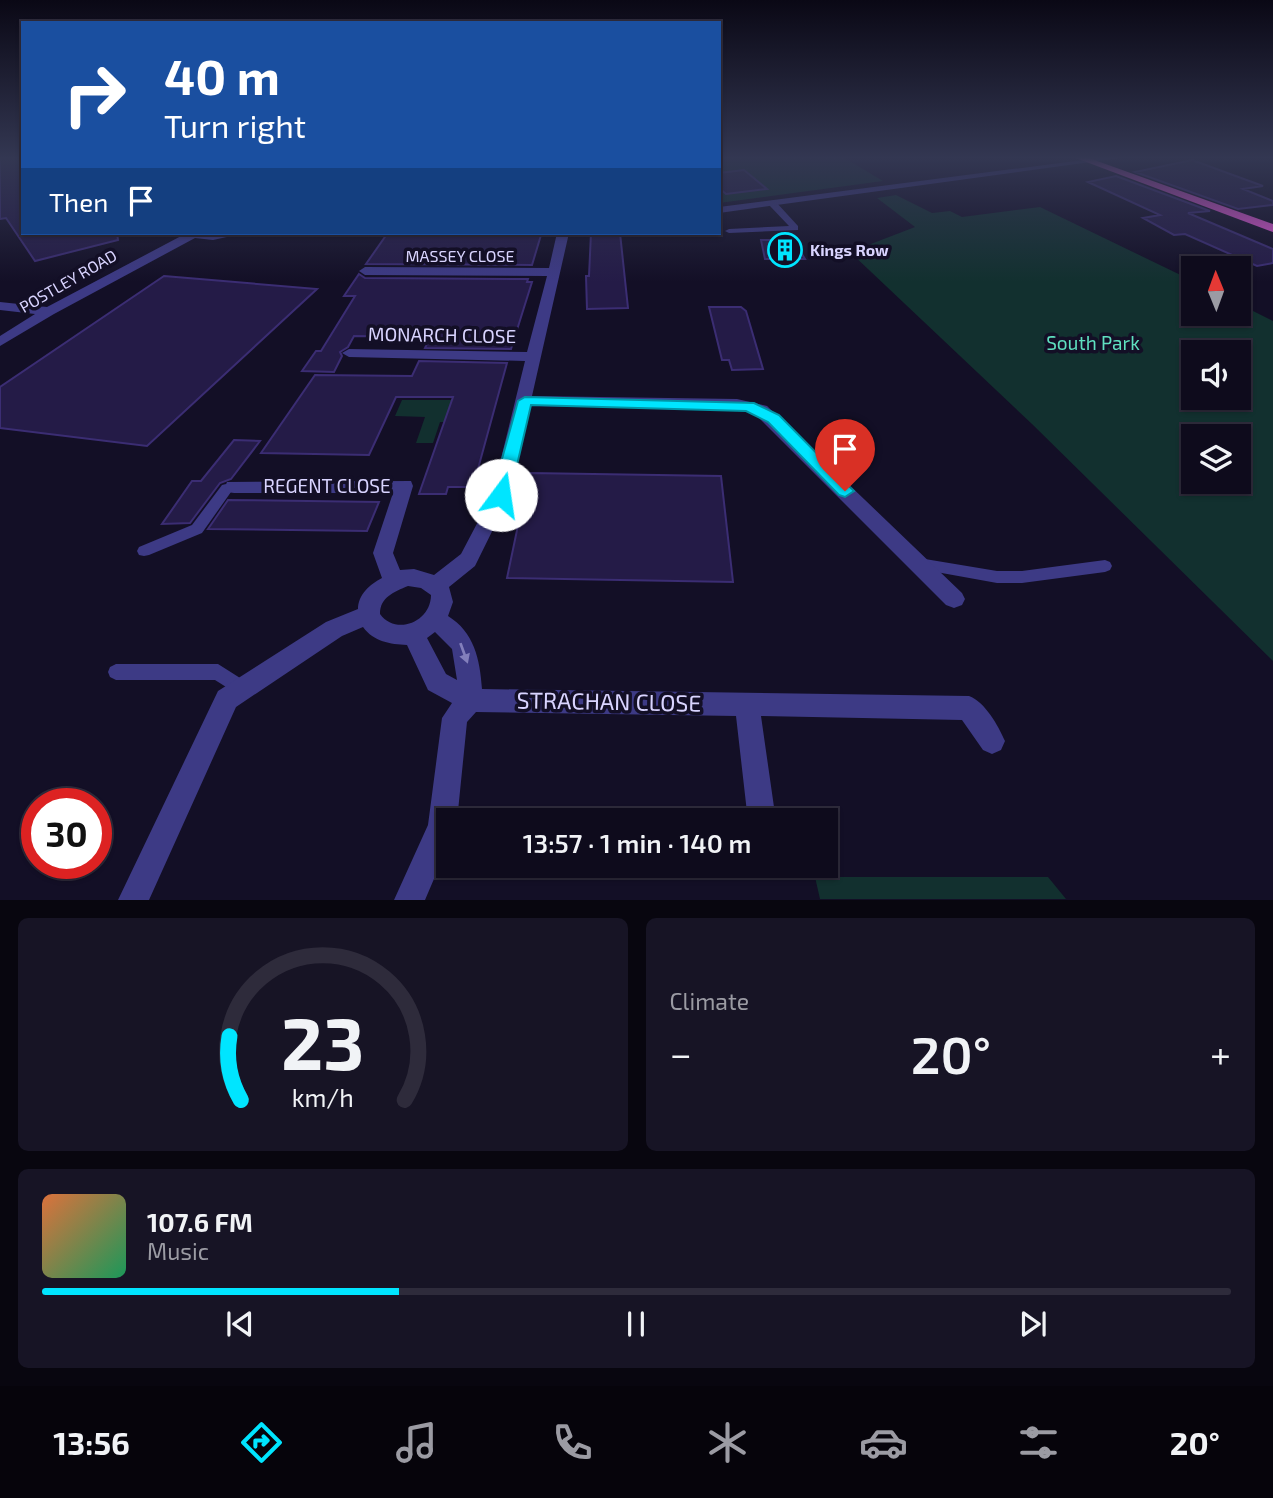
<!DOCTYPE html>
<html lang="en">
<head>
<meta charset="utf-8">
<style>
	body { margin:0; font-family:"Exo 2",sans-serif; background:#171425; color:#f1f3f6; height:100vh; display:flex; flex-direction:column; font-size:26px; white-space:nowrap }
	* { box-sizing:border-box; margin:0 }
	p { font-size:23px; color:#9b9ba3 }
	.icon { flex:none; width:38px; height:38px; fill:none; stroke:currentColor; stroke-width:2; stroke-linecap:round; stroke-linejoin:round }
	.map { position:relative; height:900px; overflow:hidden }
	.details { display:flex; flex-direction:column; gap:18px; padding:18px; background:#08060f; flex:1 }
	.details>* { flex:none }
	.banner { position:absolute; left:21px; top:21px; width:700px; height:214px; border-radius:0px; box-shadow:0 2px 5px #0004,0 0 0 2px #2e2b3b; background:#1a4fa0; color:#fff; overflow:hidden }
	.needle { width:46px; rotate:359deg }
	.fabs { position:absolute; left:1181px; top:256px; display:grid; gap:14px }
	.fabs a { display:grid; place-items:center; width:70px; height:70px; border-radius:0px; background:#0e0b1c; box-shadow:0 2px 5px #0004,0 0 0 2px #2e2b3b; font-size:35px }
	.speed { position:absolute; left:21px; top:788px; display:flex; gap:14px; font-size:35px; font-weight:700; text-align:center }
	.speed>* { display:grid; place-content:center; width:91px; height:91px; border-radius:50%; background:#0e0b1c; box-shadow:0 2px 5px #0004,0 0 0 2px #2e2b3b; line-height:1 }
	.speed .limit { border:10px solid #d22; background:#fff; color:#111 }
	.pin { position:absolute; display:grid; place-items:center; width:60px; height:60px; color:#fff; margin:-72px -30px; border-radius:50% 50% 50% 0; rotate:-45deg; box-shadow:0 0 7px #0007 }
	.pin .icon { rotate:45deg }
	.me { position:absolute; width:77px; margin:-38px; rotate:14deg; stroke-linejoin:round; filter:drop-shadow(0 0 5px #0008) }
	.turn { display:flex; align-items:center; gap:24px; height:147px; padding:0 28px; font-size:32px }
	.turn .icon { width:91px; height:91px; stroke-width:2.5 }
	.turn b { display:block; font-size:49px; line-height:60px }
	.then { display:flex; align-items:center; height:66px; padding:0 28px; background:#0003; gap:14px; font-size:26px }
	.big { font-size:52px; font-weight:600; line-height:1.1 }
	.details .card { flex:1; display:flex; flex-direction:column; justify-content:center; gap:10px; min-width:0; padding:0 24px; border-radius:10px; background:#171425 }
	.details .dial { align-items:center; gap:0 }
	.dial svg { height:182px; overflow:visible; fill:none; stroke:#2e2b3b; stroke-width:7; stroke-linecap:round; text-anchor:middle }
	.dial text { fill:#f1f3f6; stroke:none }
	.song { display:flex; align-items:center; gap:21px }
	.cover { width:84px; height:84px; border-radius:10px; background:linear-gradient(135deg,hsl(20 70% 55%),hsl(150 70% 35%)) }
	.played { height:7px; border-radius:4px; background:linear-gradient(90deg,#00e5ff 30%,#2e2b3b 30%) }
	.keys { display:flex; justify-content:space-around; direction:ltr }
	.heat { display:flex; justify-content:space-between; align-items:center; font-size:38px; direction:ltr }
	.details .tiles { flex:1; display:grid; gap:18px; grid-template-columns:1fr 1fr }
	.card:last-child { grid-column:span 2 }
	.trip { position:absolute; left:436px; top:808px; width:402px; height:70px; border-radius:0px; background:#0e0b1c; box-shadow:0 2px 5px #0004,0 0 0 2px #2e2b3b; font-weight:600; line-height:70px; text-align:center }
	.dock { display:flex; height:112px; justify-content:space-around; align-items:center; background:#06040b; color:#9b9ba3 }
	.dock .icon { width:49px; height:49px }
	.dock .current { color:#00e5ff }
	.dock b { font-size:32px; color:#f1f3f6 }
	.map>svg:first-child { display:block }
	.green { fill:#12302f; fill-rule:evenodd }
	.building { fill:#241b47; stroke:#3b2d73; stroke-width:2 }
	.lines { fill:none; stroke-linecap:round; stroke-linejoin:round }
	.service { fill:#3d3a85; fill-rule:evenodd }
	.minor { fill:#3d3a85; fill-rule:evenodd }
	.trunk { fill:#e055d1; fill-rule:evenodd }
	.oneway { fill:#837fbc }
	.route { fill:#00e5ff; stroke:#0095a6; stroke-width:2 }
	.labels { text-anchor:middle; stroke-width:7; stroke-linejoin:round; paint-order:stroke }
	.far-poi-label { font-size:16px; font-weight:bold; fill:#d9d4ff; stroke:#130f26; text-anchor:start }
	.far-street-label { font-size:16px; fill:#d9d4ff; stroke:#130f26 }
	.street-label { font-size:19px; fill:#d9d4ff; stroke:#130f26 }
	.park-label { font-size:19px; fill:#5fe0c0; stroke:#130f26 }
	.near-street-label { font-size:23px; fill:#d9d4ff; stroke:#130f26 }
</style>
</head>
<body>
<div class="map">
<svg width="1273" height="900" viewBox="0 0 1273 900">
	<rect width="100%" height="100%" fill="#130f26"/>
	<path class="green" d="M 719,157 L 843,157 L 883,181 L 719,203 Z
		M 896,195 L 932,213 L 950,211 L 962,217 L 1040,207 L 1193,281 L 1194,313 L 1239,313 L 1239,304 L 1273,321 L 1273,661 L 1032,424 L 850,252 L 915,227 L 877,198 ZM 1194,352 L 1239,352 L 1239,397 L 1194,397 ZM 1194,436 L 1239,436 L 1239,481 L 1194,481 Z
		M 402,400 L 496,400 L 448,422 L 440,422 L 433,443 L 416,443 L 425,417 L 395,416 Z
		M 815,877 L 1048,877 L 1066,899 L 820,899 Z"/>
	<path class="building" d="M 0,157 L 23,157 L 23,233 L 117,233 L 118,240 L 35,261 L 6,218 L 0,219 Z
		M 1192,160 L 1263,186 L 1243,189 L 1273,201 L 1273,205 L 1238,209 L 1135,172 Z
		M 744,170 L 767,189 L 726,194 L 719,188 L 719,173 Z
		M 1116,176 L 1210,211 L 1188,213 L 1273,249 L 1273,263 L 1257,266 L 1185,234 L 1174,235 L 1143,218 L 1160,215 L 1088,182 Z
		M 591,233 L 620,233 L 628,308 L 587,309 L 586,276 L 589,276 Z
		M 387,234 L 541,235 L 532,265 L 366,264 Z
		M 761,240 L 793,240 L 805,259 L 765,259 Z
		M 359,274 L 365,278 L 528,279 L 527,282 L 532,282 L 511,349 L 425,348 L 430,337 L 354,336 L 348,347 L 340,352 L 342,356 L 334,372 L 302,371 L 316,351 L 321,351 L 355,296 L 344,296 Z
		M 164,276 L 317,289 L 147,446 L 0,428 L 0,387 Z
		M 709,307 L 741,307 L 746,311 L 763,369 L 732,370 L 729,360 L 722,360 Z
		M 419,361 L 507,363 L 473,487 L 448,487 L 446,494 L 419,494 L 453,397 L 396,397 L 369,455 L 261,453 L 315,375 L 412,376 Z
		M 234,440 L 260,441 L 231,479 L 220,483 L 190,523 L 162,524 L 192,481 L 201,481 Z
		M 529,473 L 721,476 L 733,582 L 507,578 Z
		M 228,500 L 379,502 L 367,531 L 208,529 Z"/>
	<g class="lines">
		<path class="service" d="M 770,202 L 776,202 L 798,226 L 798,230 L 729,233 L 725,231 L 729,229 L 789,226 L 770,206 Z
			M 234,482 L 239,484 L 241,487 L 239,490 L 231,492 L 202,533 L 149,555 L 144,556 L 139,555 L 137,551 L 139,547 L 192,525 L 222,485 Z
			M 919,558 L 997,571 L 1022,571 L 1105,560 L 1110,562 L 1112,566 L 1110,570 L 1105,572 L 1022,583 L 997,583 L 914,568 L 912,564 L 914,560 Z
			M 116,664 L 218,664 L 248,683 L 251,689 L 248,695 L 242,697 L 215,680 L 116,680 L 110,677 L 108,672 L 110,667 Z"/>
		<path class="minor" d="M 1106,157 L 1127,157 L 719,213 L 719,207 Z
			M 181,233 L 245,233 L 213,240 L 195,238 L 54,314 L 0,346 L 0,336 L 35,314 L 0,310 L 0,302 L 47,307 L 183,235 Z
			M 557,233 L 569,233 L 532,396 L 737,399 L 767,406 L 962,593 L 965,599 L 962,605 L 954,608 L 946,605 L 755,414 L 737,409 L 530,406 L 510,495 L 475,566 L 449,587 L 453,602 L 448,616 C 474,632 480,659 482,689 L 969,696 C 985,702 998,725 1005,741 L 1001,750 L 992,754 L 983,750 L 962,720 L 761,716 L 776,821 L 748,821 L 736,716 L 476,712 L 467,722 L 457,821 L 448,821 L 448,846 L 425,900 L 394,900 L 428,825 L 442,718 L 452,703 L 428,690 L 407,645 C 390,644 374,642 363,627 L 342,636 L 236,707 L 149,900 L 118,900 L 218,691 L 326,622 L 358,609 C 358,595 370,584 382,578 L 373,553 L 393,493 L 234,493 L 227,492 L 225,487 L 227,482 L 411,481 L 413,486 L 393,553 L 400,570 L 414,569 L 434,575 L 461,554 L 492,495 L 525,361 L 349,357 L 342,353 L 349,349 L 527,352 L 547,276 L 365,275 L 359,271 L 365,267 L 549,268 ZM 408,586 L 421,588 L 431,595 C 431,622 396,636 380,614 C 380,597 394,592 408,586 ZM 435,632 L 452,649 L 457,680 L 446,674 L 427,638 Z"/>
		<path class="trunk" d="M 1073,157 L 1086,157 L 1273,224 L 1273,232 Z"/>
	</g>
	<defs><path id="oneway-solid" d="M-6-.8H1V-3.2L6.5 0L1 3.2V.8H-6Z" transform="scale(1.75)"/></defs>
	<use class="oneway" href="#oneway-solid" transform="translate(464 653) rotate(70)"/>
	<linearGradient id="sky" x2="0" y2="1"><stop stop-color="#0a0815"/><stop offset="0.56" stop-color="#333752"/><stop offset="1" stop-color="#333752" stop-opacity="0"/></linearGradient>
	<rect width="1273" height="282" fill="url(#sky)"/>
	<path class="route" d="M 525,397 L 754,403 L 779,415 L 854,491 L 845,497 L 839,495 L 768,422 L 746,411 L 531,405 L 510,495 L 501,501 L 492,495 L 518,401 Z"/>
	<defs>
		<g id="building-ring" transform="scale(1.75)"><circle r="9.5" fill="#130f26" stroke="#00e5ff" stroke-width="1.5"/><path d="M-4-6H4V6H1V3H-1V6H-4ZM-2.5-4.3h1.7v1.8h-1.7ZM.8-4.3h1.7v1.8H.8ZM-2.5-1h1.7V.8h-1.7ZM.8-1h1.7V.8H.8Z" fill="#00e5ff"/></g>
	</defs>
	<g fill-rule="evenodd">
		<use href="#building-ring" x="785" y="250"/>
	</g>
	<g class="labels">
		<g class="far-poi-label">
			<text x="810" y="256">Kings Row</text>
		</g>
		<g class="far-street-label">
			<text x="460" y="262">MASSEY CLOSE</text>
			<text transform="translate(68 281) rotate(-30)" y="6">POSTLEY ROAD</text>
		</g>
		<g class="street-label">
			<text transform="translate(442 335) rotate(1)" y="7">MONARCH CLOSE</text>
			<text x="327" y="493">REGENT CLOSE</text>
		</g>
		<g class="park-label">
			<text x="1093" y="350">South Park</text>
		</g>
		<g class="near-street-label">
			<text transform="translate(609 702) rotate(1)" y="8">STRACHAN CLOSE</text>
		</g>
	</g>
</svg>
<div class="fabs">
<a><svg class="needle" viewBox="-14 -14 28 28"><path d="M0-13l5 13h-10z" fill="#e53935"/><path d="M0 13l5-13h-10z" fill="#9b9ba3"/></svg></a>
<a><svg class="icon" aria-label="sound" viewBox="0 0 24 24"><path d="M4 9h4l5-4v14l-5-4H4zM17 9q2 3 0 6"/></svg></a>
<a><svg class="icon" aria-label="layers" viewBox="0 0 24 24"><path d="M12 4l9 5-9 5-9-5zM3 14l9 5 9-5"/></svg></a>
</div>
<div class="speed"><div class="limit">30</div></div>
<div class="pin" style="left:845px;top:491px;background:#d93025"><svg class="icon" aria-label="arrive" viewBox="0 0 24 24"><path d="M6 21V4h12l-3 4 3 4H6"/></svg></div>
<svg class="me" style="left:501px;top:495px" viewBox="-20 -20 40 40"><circle r="19" fill="#fff"/><path d="M0-13L10 11 0 6-10 11z" fill="#00e5ff"/></svg>
<div class="trip">13:57 · 1 min · 140 m</div>
<div class="banner">
<div class="turn"><svg class="icon" aria-label="right" viewBox="0 0 24 24"><path d="M7 20v-9h11M14 6l5 5-5 5"/></svg><div><b>40 m</b>Turn right</div></div>
<div class="then">Then<svg class="icon" aria-label="arrive" viewBox="0 0 24 24"><path d="M6 21V4h12l-3 4 3 4H6"/></svg></div>
</div>
</div>
<section class="details">
<div class="tiles">
<div class="card dial"><svg viewBox="0 0 100 80">
<path d="M14 69A42 42 0 1 1 86 69"/>
<path d="M14 69A42 42 0 0 1 9 41" stroke="#00e5ff"/>
<text x="50" y="56" font-size="32" font-weight="700">23</text>
<text x="50" y="72" font-size="11">km/h</text>
</svg></div>
<div class="card"><p>Climate</p>
<div class="heat"><a>−</a><b class="big">20°</b><a>+</a></div>
</div>
<div class="card">
<div class="song"><i class="cover"></i><div><b>107.6 FM</b><p>Music</p></div></div>
<div class="played"></div>
<div class="keys"><svg class="icon" aria-label="previous" viewBox="0 0 24 24"><path d="M18 5L8 12l10 7zM5 5v14"/></svg><svg class="icon" aria-label="pause" viewBox="0 0 24 24"><path d="M8 5v14M16 5v14"/></svg><svg class="icon" aria-label="next" viewBox="0 0 24 24"><path d="M6 5l10 7-10 7zM19 5v14"/></svg></div>
</div>
</div>
</section>
<nav class="dock">
<b>13:56</b>
<svg class="icon current" aria-label="directions" viewBox="0 0 24 24"><path d="M12 3l9 9-9 9-9-9zM9 14v-3h6M13 9l2 2-2 2"/></svg>
<svg class="icon" aria-label="music" viewBox="0 0 24 24"><path d="M9 18V5l10-2v13"/><circle cx="6" cy="18" r="3"/><circle cx="16" cy="16" r="3"/></svg>
<svg class="icon" aria-label="phone" viewBox="0 0 24 24"><path d="M5 4h4l2 5-3 2q2 4 5 5l2-3 5 2v4C11 20 4 13 5 4z"/></svg>
<svg class="icon" aria-label="climate" viewBox="0 0 24 24"><path d="M12 3v18M4 7l16 10M4 17L20 7"/></svg>
<svg class="icon" aria-label="car" viewBox="0 0 24 24"><path d="M5 17H2v-5l4-1 3-4h7l3 4 3 1v5h-3M9 17h6M6 11h13"/><circle cx="7" cy="17" r="2"/><circle cx="17" cy="17" r="2"/></svg>
<svg class="icon" aria-label="filters" viewBox="0 0 24 24"><path d="M4 7h16M4 17h16"/><circle cx="9" cy="7" r="2"/><circle cx="15" cy="17" r="2"/></svg>
<b>20°</b>
</nav>
</body>
</html>
